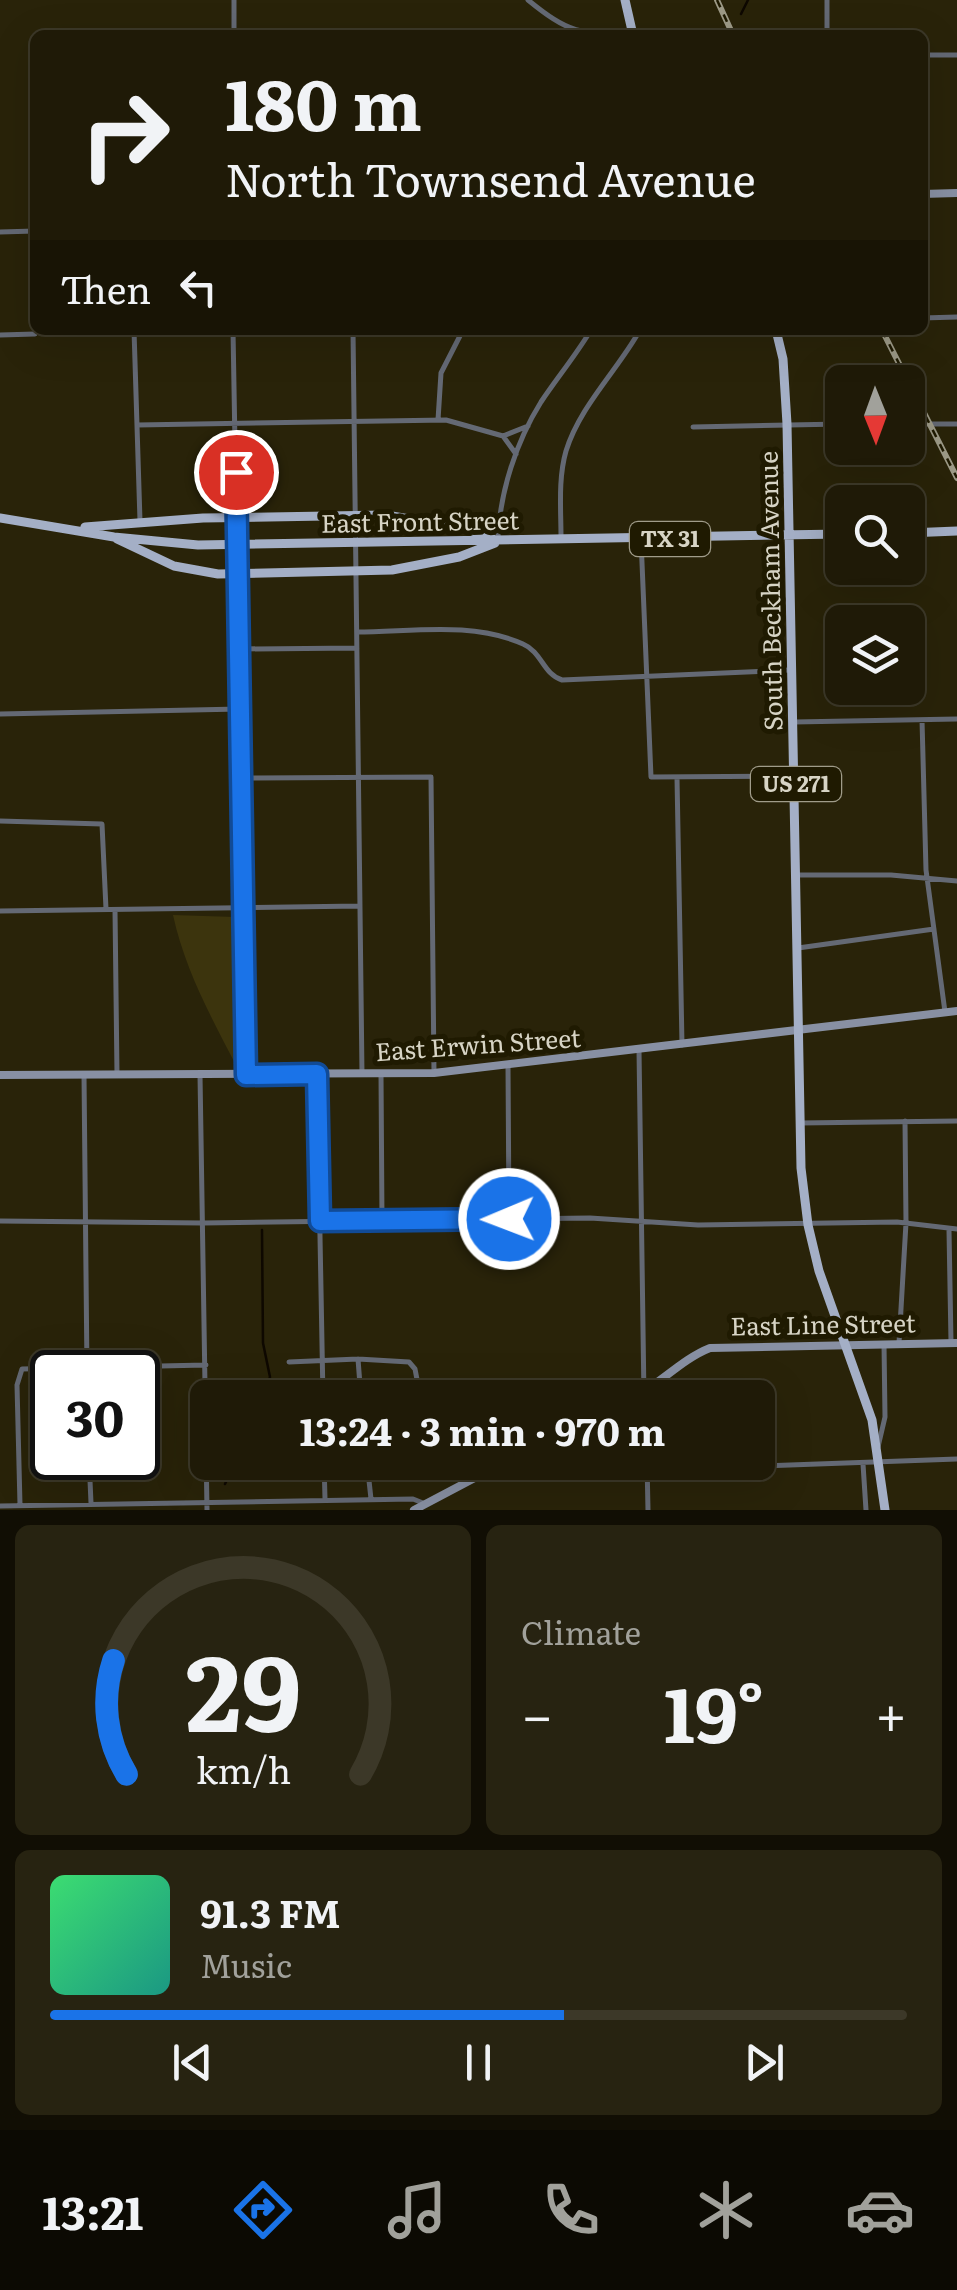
<!DOCTYPE html>
<html lang="en">
<head>
<meta charset="utf-8">
<style>
	body { margin:0; font-family:Literata,serif; background:#272311; color:#f1f3f6; height:100vh; display:flex; flex-direction:column; font-size:38px; white-space:nowrap }
	* { box-sizing:border-box; margin:0 }
	p { font-size:32px; color:#a1a19b }
	.icon { flex:none; width:55px; height:55px; fill:none; stroke:currentColor; stroke-width:2; stroke-linecap:round; stroke-linejoin:round }
	.map { position:relative; height:1510px; overflow:hidden }
	.sheet { display:flex; flex-direction:column; gap:15px; padding:15px; background:#110e04; flex:1 }
	.sheet>* { flex:none }
	.banner { position:absolute; left:30px; top:30px; width:898px; height:305px; border-radius:15px; box-shadow:0 10px 40px #0002,0 0 0 2px #3c3828; background:#1f1a07; color:#f1f3f6; overflow:hidden }
	.needle { width:65px; rotate:179deg }
	.controls { position:absolute; left:825px; top:365px; display:grid; gap:20px }
	.controls a { display:grid; place-items:center; width:100px; height:100px; border-radius:15px; background:#1f1a07; box-shadow:0 10px 40px #0002,0 0 0 2px #3c3828; font-size:50px }
	.speed { position:absolute; left:30px; top:1350px; display:flex; gap:20px; font-size:50px; font-weight:700; text-align:center }
	.speed>* { display:grid; place-content:center; width:130px; height:130px; border-radius:50%; background:#1f1a07; box-shadow:0 10px 40px #0002,0 0 0 2px #3c3828; line-height:1 }
	.speed .limit { border:5px solid #111; border-radius:15px; background:#fff; color:#111 }
	.pin { position:absolute; display:grid; place-items:center; width:85px; height:85px; color:#fff; margin:-42px; border:5px solid #fff; border-radius:50%; box-shadow:0 2px 10px #0007 }
	.me { position:absolute; width:110px; margin:-55px; rotate:269deg; stroke-linejoin:round; filter:drop-shadow(0 0 8px #0008) }
	.turn { display:flex; align-items:center; gap:35px; height:210px; padding:0 30px; font-size:45px }
	.turn .icon { width:130px; height:130px; stroke-width:2.5 }
	.turn b { display:block; font-size:70px; line-height:85px }
	.then { display:flex; align-items:center; height:95px; padding:0 30px; background:#0003; gap:20px; font-size:38px }
	.big { font-size:75px; font-weight:700; line-height:1.1 }
	.sheet .tile { flex:1; display:flex; flex-direction:column; justify-content:center; gap:15px; min-width:0; padding:0 35px; border-radius:15px; background:#272311 }
	.sheet .dial { align-items:center; gap:0 }
	.dial svg { height:260px; overflow:visible; fill:none; stroke:#3c3828; stroke-width:7; stroke-linecap:round; text-anchor:middle }
	.dial text { fill:#f1f3f6; stroke:none }
	.song { display:flex; align-items:center; gap:30px }
	.cover { width:120px; height:120px; border-radius:15px; background:linear-gradient(135deg,hsl(140 70% 55%),hsl(170 70% 35%)) }
	.played { height:10px; border-radius:5px; background:linear-gradient(90deg,#1a73e8 60%,#3c3828 60%) }
	.keys { display:flex; justify-content:space-around; direction:ltr }
	.heat { display:flex; justify-content:space-between; align-items:center; font-size:55px; direction:ltr }
	.sheet .tiles { flex:1; display:grid; gap:15px; grid-template-columns:1fr 1fr }
	.tile:last-child { grid-column:span 2 }
	.trip { position:absolute; left:190px; top:1380px; width:585px; height:100px; border-radius:15px; background:#1f1a07; box-shadow:0 10px 40px #0002,0 0 0 2px #3c3828; font-weight:700; line-height:100px; text-align:center }
	.menu { display:flex; height:160px; justify-content:space-around; align-items:center; background:#0c0a03; color:#a1a19b }
	.menu .icon { width:70px; height:70px }
	.menu .on { color:#1a73e8 }
	.menu b { font-size:45px; color:#f1f3f6 }
	.map>svg:first-child { display:block }
	.green { fill:#3c340d }
	.lines { fill:none; stroke-linecap:round; stroke-linejoin:round }
	.stream { stroke:#0e0800; stroke-width:2.5 }
	.street { stroke:#646974; stroke-width:5 }
	.secondary { stroke:#8890a3; stroke-width:8 }
	.primary { stroke:#a4afc6; stroke-width:9 }
	.rail-casing { stroke:#9d9a87; stroke-width:6 }
	.rail { stroke:#1f1a01; stroke-width:2.5; stroke-dasharray:8; stroke-linecap:butt }
	.route-casing { stroke:#114b97; stroke-width:25 }
	.route { stroke:#1a73e8; stroke-width:18 }
	.labels { text-anchor:middle; stroke-width:10; stroke-linejoin:round; paint-order:stroke }
	.shield { fill:#1f1a01; stroke:#a09c8a; stroke-width:2.5 }
	.shield-label { font-size:22px; font-weight:bold; fill:#d7d4c5 }
	.street-label { font-size:25px; fill:#d7d4c5; stroke:#1f1a01 }
</style>
</head>
<body>
<div class="map">
<svg width="957" height="1510" viewBox="0 0 957 1510">
	<rect width="100%" height="100%" fill="#292309"/>
	<path class="green" d="M 173,915 L 235,917 L 237,1067 C 211,1017 185,970 173,915 Z"/>
	<g class="lines">
		<path class="stream" d="M 741,14 L 748,0
			M 262,1230 L 263,1343 L 270,1377 L 263,1398
			M 225,1484 L 235,1462"/>
		<path class="street" d="M 528,0 C 566,31 583,38 632,30
			M 827,0 L 827,35
			M 234,35 L 234,0
			M 922,55 L 957,55
			M 0,232 L 35,231
			M 922,318 L 957,317
			M 134,330 L 140,521
			M 233,330 L 246,1075
			M 353,330 L 362,1074
			M 0,335 L 35,334
			M 438,420 L 441,373 L 463,330
			M 908,424 L 957,424
			M 137,425 L 446,420 L 503,436 L 528,426
			M 693,427 L 842,424
			M 503,436 L 516,454
			M 561,537 C 561,509 558,479 566,451 C 580,406 617,371 640,330
			M 498,538 C 500,492 516,442 541,402 C 557,378 576,355 591,330
			M 641,539 L 651,777 L 795,776
			M 357,632 C 411,632 472,621 523,644 C 542,652 543,674 562,680 L 790,670
			M 240,649 L 357,648
			M 0,714 L 240,709
			M 922,720 L 926,870 L 945,1012
			M 794,722 L 957,719
			M 241,778 L 431,777 L 434,1073
			M 677,778 L 682,1045
			M 0,821 L 102,824 L 106,909
			M 797,875 L 891,875 L 957,881
			M 115,910 L 117,1074
			M 0,911 L 360,906
			M 798,948 L 934,929
			M 639,1050 L 644,1398
			M 508,1066 L 509,1218
			M 317,1074 L 323,1398
			M 381,1074 L 382,1221
			M 84,1075 L 87,1372
			M 200,1075 L 207,1510
			M 800,1123 L 957,1121
			M 0,1221 L 203,1223 L 590,1218 L 698,1225 L 897,1222 L 957,1229
			M 949,1230 L 951,1342
			M 899,1343 L 906,1223 L 905,1121
			M 358,1359 L 361,1398
			M 289,1362 L 358,1359 L 409,1362 L 415,1369 L 420,1395 L 428,1398
			M 878,1447 L 885,1417 L 884,1344
			M 89,1458 L 91,1503
			M 324,1462 L 325,1499
			M 367,1462 L 371,1499
			M 647,1462 L 648,1510
			M 863,1464 L 866,1510
			M 496,1467 L 507,1472 L 647,1470 L 957,1459
			M 20,1505 L 17,1385 L 22,1369 L 206,1365
			M 0,1506 L 413,1499 L 423,1503"/>
		<path class="secondary" d="M 922,194 L 957,193
			M 0,1075 L 434,1073 L 957,1011
			M 633,1398 C 660,1384 682,1359 710,1348 L 957,1343
			M 414,1510 L 505,1462"/>
		<path class="primary" d="M 625,0 L 633,35
			M 776,330 L 783,359 L 787,424 L 801,1168 L 808,1225 L 819,1271 L 872,1420 L 885,1510
			M 0,518 L 114,537 L 198,545 L 842,534
			M 85,527 L 203,518 L 386,515 L 468,529 L 495,540
			M 908,533 L 957,531
			M 117,539 L 174,566 L 218,574 L 392,570 L 459,557 L 495,543"/>
		<g class="rail-casing">
			<path id="rail" d="M 717,0 L 733,35
				M 882,330 L 957,478"/>
		</g>
		<use href="#rail" class="rail"/>
	</g>
	<g class="lines">
		<g class="route-casing">
			<path id="route" d="M 236,472 L 246,1075 L 317,1074 L 320,1221 L 509,1219"/>
		</g>
		<use href="#route" class="route"/>
	</g>
	<g class="labels">
		<g class="shield">
			<rect x="630" y="522" width="80" height="34" rx="8"/>
			<rect x="751" y="767" width="90" height="34" rx="8"/>
		</g>
		<g class="shield-label">
			<text x="670" y="547">TX 31</text>
			<text x="796" y="792">US 271</text>
		</g>
		<g class="street-label">
			<text transform="translate(420 522) rotate(-1)" y="9">East Front Street</text>
			<text transform="translate(771 591) rotate(-91)" y="9">South Beckham Avenue</text>
			<text transform="translate(478 1045) rotate(-4)" y="9">East Erwin Street</text>
			<text transform="translate(823 1325) rotate(-1)" y="9">East Line Street</text>
		</g>
	</g>
</svg>
<div class="controls">
<a><svg class="needle" viewBox="-14 -14 28 28"><path d="M0-13l5 13h-10z" fill="#e53935"/><path d="M0 13l5-13h-10z" fill="#a1a19b"/></svg></a>
<a><svg class="icon" aria-label="search" viewBox="0 0 24 24"><circle cx="10" cy="10" r="6"/><path d="M15 15l6 6"/></svg></a>
<a><svg class="icon" aria-label="layers" viewBox="0 0 24 24"><path d="M12 4l9 5-9 5-9-5zM3 14l9 5 9-5"/></svg></a>
</div>
<div class="speed"><div class="limit">30</div></div>
<div class="pin" style="left:236px;top:472px;background:#d93025"><svg class="icon" aria-label="arrive" viewBox="0 0 24 24"><path d="M6 21V4h12l-3 4 3 4H6"/></svg></div>
<svg class="me" style="left:509px;top:1219px" viewBox="-20 -20 40 40"><circle r="17" fill="#1a73e8" stroke="#fff" stroke-width="3"/><path d="M0-11L8 9 0 5-8 9z" fill="#fff"/></svg>
<div class="trip">13:24 · 3 min · 970 m</div>
<div class="banner">
<div class="turn"><svg class="icon" aria-label="right" viewBox="0 0 24 24"><path d="M7 20v-9h11M14 6l5 5-5 5"/></svg><div><b>180 m</b>North Townsend Avenue</div></div>
<div class="then">Then<svg class="icon" aria-label="left" viewBox="0 0 24 24"><path d="M17 20v-9H6M10 6l-5 5 5 5"/></svg></div>
</div>
</div>
<section class="sheet">
<div class="tiles">
<div class="tile dial"><svg viewBox="0 0 100 80">
<path d="M14 69A42 42 0 1 1 86 69"/>
<path d="M14 69A42 42 0 0 1 10 34" stroke="#1a73e8"/>
<text x="50" y="56" font-size="32" font-weight="700">29</text>
<text x="50" y="72" font-size="11">km/h</text>
</svg></div>
<div class="tile"><p>Climate</p>
<div class="heat"><a>−</a><b class="big">19°</b><a>+</a></div>
</div>
<div class="tile">
<div class="song"><i class="cover"></i><div><b>91.3 FM</b><p>Music</p></div></div>
<div class="played"></div>
<div class="keys"><svg class="icon" aria-label="previous" viewBox="0 0 24 24"><path d="M18 5L8 12l10 7zM5 5v14"/></svg><svg class="icon" aria-label="pause" viewBox="0 0 24 24"><path d="M8 5v14M16 5v14"/></svg><svg class="icon" aria-label="next" viewBox="0 0 24 24"><path d="M6 5l10 7-10 7zM19 5v14"/></svg></div>
</div>
</div>
</section>
<nav class="menu">
<b>13:21</b>
<svg class="icon on" aria-label="directions" viewBox="0 0 24 24"><path d="M12 3l9 9-9 9-9-9zM9 14v-3h6M13 9l2 2-2 2"/></svg>
<svg class="icon" aria-label="music" viewBox="0 0 24 24"><path d="M9 18V5l10-2v13"/><circle cx="6" cy="18" r="3"/><circle cx="16" cy="16" r="3"/></svg>
<svg class="icon" aria-label="phone" viewBox="0 0 24 24"><path d="M5 4h4l2 5-3 2q2 4 5 5l2-3 5 2v4C11 20 4 13 5 4z"/></svg>
<svg class="icon" aria-label="climate" viewBox="0 0 24 24"><path d="M12 3v18M4 7l16 10M4 17L20 7"/></svg>
<svg class="icon" aria-label="car" viewBox="0 0 24 24"><path d="M5 17H2v-5l4-1 3-4h7l3 4 3 1v5h-3M9 17h6M6 11h13"/><circle cx="7" cy="17" r="2"/><circle cx="17" cy="17" r="2"/></svg>
</nav>
</body>
</html>
